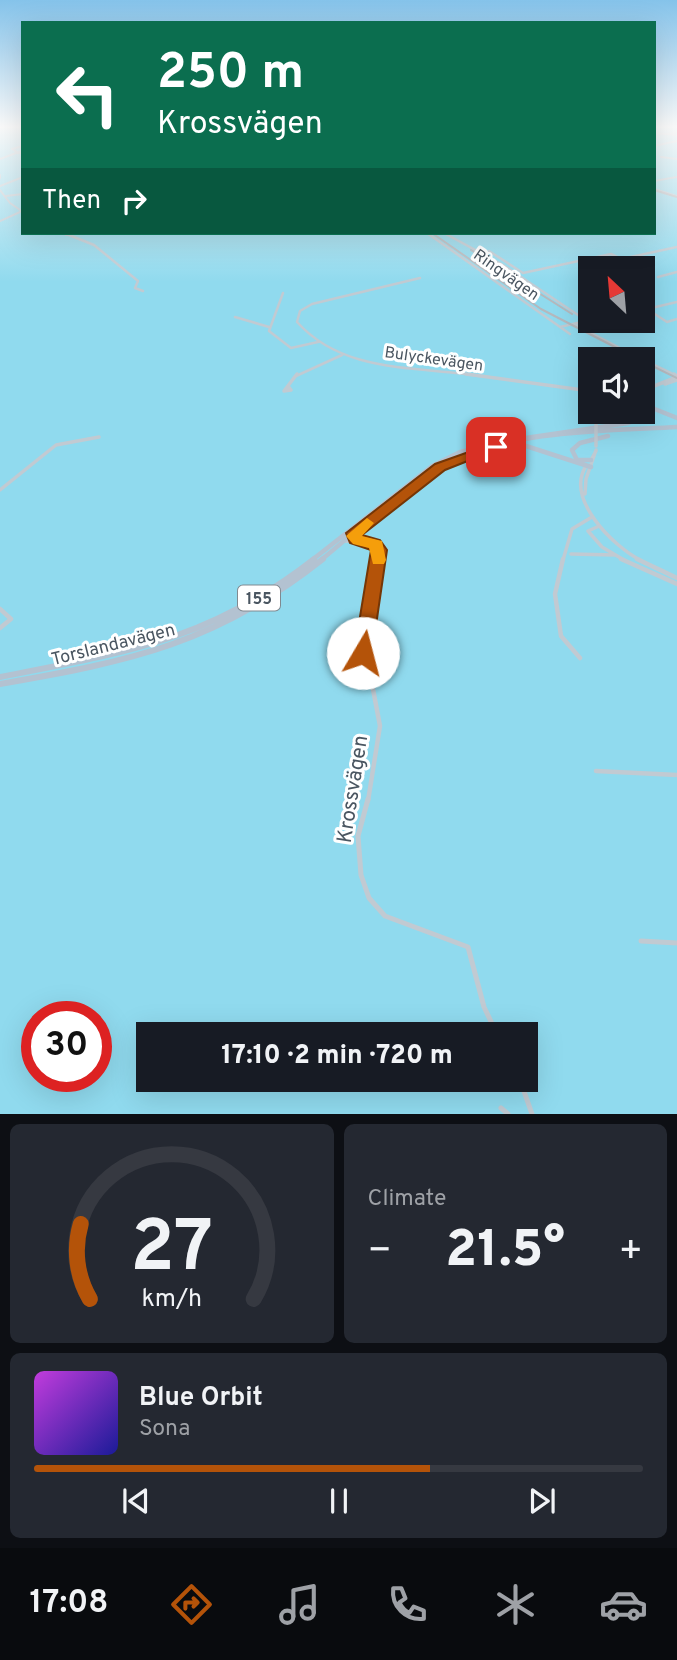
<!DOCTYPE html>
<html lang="en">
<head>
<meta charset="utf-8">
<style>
	body { margin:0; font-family:Overpass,sans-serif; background:#242831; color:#f1f3f6; height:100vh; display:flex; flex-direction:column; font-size:26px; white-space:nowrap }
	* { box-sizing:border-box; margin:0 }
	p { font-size:23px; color:#9ea1a6 }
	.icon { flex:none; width:38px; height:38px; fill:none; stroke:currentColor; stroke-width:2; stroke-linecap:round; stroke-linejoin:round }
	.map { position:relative; height:1114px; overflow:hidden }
	.drawer { display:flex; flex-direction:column; gap:10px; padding:10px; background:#0d0f14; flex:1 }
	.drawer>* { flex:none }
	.top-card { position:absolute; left:21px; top:21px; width:635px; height:214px; border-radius:0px; box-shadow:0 7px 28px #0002; background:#0b6e4f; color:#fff; overflow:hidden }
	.needle { width:46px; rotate:334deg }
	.tools { position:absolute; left:578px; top:256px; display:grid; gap:14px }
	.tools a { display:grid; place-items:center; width:77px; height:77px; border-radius:0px; background:#171b24; box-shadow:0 7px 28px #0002; font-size:35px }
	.speed { position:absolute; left:21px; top:1001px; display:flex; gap:14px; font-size:35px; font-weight:700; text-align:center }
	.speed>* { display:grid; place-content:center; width:91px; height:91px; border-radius:50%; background:#171b24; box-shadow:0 7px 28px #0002; line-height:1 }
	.speed .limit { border:10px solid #d22; background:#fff; color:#111 }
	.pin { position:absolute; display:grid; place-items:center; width:60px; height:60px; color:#fff; margin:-30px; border-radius:14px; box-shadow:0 4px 10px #0006 }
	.me { position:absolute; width:77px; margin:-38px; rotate:8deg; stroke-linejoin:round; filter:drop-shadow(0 0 5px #0008) }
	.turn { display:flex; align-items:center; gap:24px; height:147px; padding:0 21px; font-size:32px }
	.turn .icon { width:91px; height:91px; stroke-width:2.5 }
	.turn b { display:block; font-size:49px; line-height:60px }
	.then { display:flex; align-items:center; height:66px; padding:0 21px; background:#0003; gap:14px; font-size:26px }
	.big { font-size:52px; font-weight:800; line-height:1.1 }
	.drawer .card { flex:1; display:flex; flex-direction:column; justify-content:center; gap:10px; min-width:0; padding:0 24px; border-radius:10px; background:#242831 }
	.drawer .dial { align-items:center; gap:0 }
	.dial svg { height:182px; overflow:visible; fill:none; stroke:#363941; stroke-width:7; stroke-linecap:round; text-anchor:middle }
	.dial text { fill:#f1f3f6; stroke:none }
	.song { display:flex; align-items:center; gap:21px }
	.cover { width:84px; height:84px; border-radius:10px; background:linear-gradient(135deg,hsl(290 70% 55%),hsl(240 70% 35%)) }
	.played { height:7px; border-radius:4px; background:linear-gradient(90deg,#b45309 65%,#363941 65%) }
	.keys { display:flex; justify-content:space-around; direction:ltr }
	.heat { display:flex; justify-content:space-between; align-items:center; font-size:38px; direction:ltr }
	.drawer .tiles { flex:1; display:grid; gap:10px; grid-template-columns:1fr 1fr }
	.card:last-child { grid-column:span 2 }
	.trip { position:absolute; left:136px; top:1022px; width:402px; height:70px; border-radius:0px; background:#171b24; box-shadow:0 7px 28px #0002; font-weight:800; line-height:70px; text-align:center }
	.tabs { display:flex; height:112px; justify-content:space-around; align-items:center; background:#090b0e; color:#9ea1a6 }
	.tabs .icon { width:49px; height:49px }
	.tabs .on { color:#b45309 }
	.tabs b { font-size:32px; color:#f1f3f6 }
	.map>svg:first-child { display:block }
	.water { fill:#90daee; fill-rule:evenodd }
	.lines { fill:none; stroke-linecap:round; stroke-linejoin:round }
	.minor-far4 { stroke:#c1cad2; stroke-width:2 }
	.minor-far3 { stroke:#c1cad2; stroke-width:2.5 }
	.minor-far2 { stroke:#c1cad2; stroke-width:3.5 }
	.minor-far1 { stroke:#c1cad2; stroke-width:4.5 }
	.minor { stroke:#c1cad2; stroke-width:5 }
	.major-far1 { stroke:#b3c2d1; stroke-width:4.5 }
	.major { stroke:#b3c2d1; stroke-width:6 }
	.rail { stroke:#b5b8bd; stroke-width:2 }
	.minor-bridge { stroke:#c1cad2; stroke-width:3.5 }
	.route { fill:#b45309; stroke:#753606; stroke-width:2 }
	.slow { fill:#f59e0b }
	.labels { text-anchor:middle; stroke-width:6; stroke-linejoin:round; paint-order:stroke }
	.far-street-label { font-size:16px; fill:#4a5661; stroke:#fff }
	.shield { fill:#fff; stroke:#808990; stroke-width:2 }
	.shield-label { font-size:16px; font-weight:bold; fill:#4a5661 }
	.street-label { font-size:18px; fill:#4a5661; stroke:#fff }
	.near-street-label { font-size:21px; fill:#4a5661; stroke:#fff }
</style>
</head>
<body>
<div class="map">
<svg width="677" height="1114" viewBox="0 0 677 1114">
	<rect width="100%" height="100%" fill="#f5f3f3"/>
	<path class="water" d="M 0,126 L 23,126 L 23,233 L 654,233 L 655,126 L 677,126 L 677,1114 L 0,1114 ZM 590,268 L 642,268 L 642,320 L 590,320 ZM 590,359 L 642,359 L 642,411 L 590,411 ZM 37,1017 L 96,1017 L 96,1076 L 37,1076 ZM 149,1034 L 527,1034 L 527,1080 L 149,1080 Z"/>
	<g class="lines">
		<path class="minor-far4" d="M 654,133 L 677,135
			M 667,134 L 677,132
			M 654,146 L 677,141
			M 23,151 L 16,153 L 23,153
			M 17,152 L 12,149 L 23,146
			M 661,157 L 677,159
			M 0,159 L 16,153
			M 0,175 L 0,178
			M 654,181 L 677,177
			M 0,186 L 23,177
			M 654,189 L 677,196
			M 0,190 L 10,203 L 23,212
			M 6,196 L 23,194
			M 0,221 L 20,212
			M 64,233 L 66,235
			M 427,233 L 430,235
			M 444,233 L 448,235"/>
		<path class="minor-far3" d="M 64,233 L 94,245 L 138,281 L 135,288 L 143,291
			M 427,233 L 570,334
			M 444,233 L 503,265 L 587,321
			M 489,251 L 523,273
			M 626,258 L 677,247
			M 523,273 L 611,254 L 640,268
			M 658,277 L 677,272
			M 420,278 L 312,304 L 300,311 L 297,322 C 344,374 416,366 480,376
			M 283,293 L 269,331 L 291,348 L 318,342
			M 677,302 L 647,309 L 667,322 L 677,319
			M 642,307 L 651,305
			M 235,317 L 269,327
			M 574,324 L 641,359
			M 560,327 L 590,320
			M 642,359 L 677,376
			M 296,376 L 342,355"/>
		<path class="minor-far2" d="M 466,374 L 590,391
			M 674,374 L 677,376
			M 665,384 L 677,380
			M 288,386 L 291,390 L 284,391 L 297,374
			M 644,390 L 677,377
			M 596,421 L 598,411
			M 591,460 L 596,451
			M 586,466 C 565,499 613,546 640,560
			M 0,490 L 56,445 L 99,437
			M 585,494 L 586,479 L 596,450
			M 597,527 L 588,531 L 602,547 L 624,560
			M 345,541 L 374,543 L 379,551 L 377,560
			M 571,554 L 615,555
			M 563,560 L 572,529 L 592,517"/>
		<path class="minor-far1" d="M 563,559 L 555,594 L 561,636 L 580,658
			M 621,559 L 677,584
			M 637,559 L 677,578
			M 0,609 L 11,619 L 0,628
			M 596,771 L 677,775
			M 368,801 L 380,726 L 369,668 L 362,650 L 378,559"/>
		<path class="minor" d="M 368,799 L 358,836 L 361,875 L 369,898 L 385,916 L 468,947 L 484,1007 L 497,1034
			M 641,941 L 677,943
			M 520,1080 L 532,1114
			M 501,1108 L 508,1114"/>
		<path class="major-far1" d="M 642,392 L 646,389
			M 642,404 L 677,418
			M 498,442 L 628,423 L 638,419 L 640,411
			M 526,446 L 591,467
			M 591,460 L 577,460 L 572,450 L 580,443 L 608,436
			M 312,560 L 432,466 L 460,452 L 500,443
			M 321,560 C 356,532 406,484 444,464 C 513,430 602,431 677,427"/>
		<path class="major" d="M 0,677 C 126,652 209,641 314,559
			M 0,684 C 131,661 216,644 323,559"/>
		<path class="rail" d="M 654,190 L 677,197
			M 432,233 L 541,309 L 638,359
			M 471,250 L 572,314
			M 642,361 L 677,378"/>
		<path class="minor-bridge" d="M 596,421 L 596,446"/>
	</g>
	<linearGradient id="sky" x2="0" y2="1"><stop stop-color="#85c3ea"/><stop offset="0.45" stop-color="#fafafa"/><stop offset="1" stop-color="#fafafa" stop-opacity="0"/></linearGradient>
	<rect width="677" height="282" fill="url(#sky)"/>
	<path class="route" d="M 491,444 L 503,447 L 445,470 L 362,535 L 380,540 L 387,550 L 372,653 L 369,658 L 357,658 L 354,653 L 371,550 L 350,543 L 346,533 L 435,464 Z"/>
	<path class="slow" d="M 367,518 L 374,523 L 362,536 L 382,541 L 386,560 L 384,564 L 373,564 L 369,548 L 353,544 L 346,536 Z"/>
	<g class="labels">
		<g class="far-street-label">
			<text transform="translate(507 274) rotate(35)" y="6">Ringvägen</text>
			<text transform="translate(434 358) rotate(8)" y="6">Bulyckevägen</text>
		</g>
		<rect class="shield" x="238" y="585.5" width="42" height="25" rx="5"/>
		<g class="shield-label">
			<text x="259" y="604">155</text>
		</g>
		<g class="street-label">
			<text transform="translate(113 644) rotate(-14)" y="6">Torslandavägen</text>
		</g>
		<g class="near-street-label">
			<text transform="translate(352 789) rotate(-81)" y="7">Krossvägen</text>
		</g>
	</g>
</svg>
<div class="tools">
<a><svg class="needle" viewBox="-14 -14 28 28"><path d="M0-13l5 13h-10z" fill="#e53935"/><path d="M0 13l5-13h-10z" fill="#9ea1a6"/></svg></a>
<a><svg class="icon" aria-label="sound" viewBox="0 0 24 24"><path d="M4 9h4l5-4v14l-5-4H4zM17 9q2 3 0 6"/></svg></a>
</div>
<div class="speed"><div class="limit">30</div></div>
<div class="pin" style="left:496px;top:447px;background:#d93025"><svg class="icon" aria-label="arrive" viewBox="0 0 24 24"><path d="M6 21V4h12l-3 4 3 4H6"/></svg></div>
<svg class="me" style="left:363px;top:653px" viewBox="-20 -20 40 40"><circle r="19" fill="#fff"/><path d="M0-13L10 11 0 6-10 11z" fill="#b45309"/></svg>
<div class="trip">17:10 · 2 min · 720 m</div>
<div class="top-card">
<div class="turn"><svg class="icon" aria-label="left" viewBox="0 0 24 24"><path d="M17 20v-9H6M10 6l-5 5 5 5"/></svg><div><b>250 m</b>Krossvägen</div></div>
<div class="then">Then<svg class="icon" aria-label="right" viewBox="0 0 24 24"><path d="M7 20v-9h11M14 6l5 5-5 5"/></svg></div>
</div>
</div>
<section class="drawer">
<div class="tiles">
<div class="card dial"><svg viewBox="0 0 100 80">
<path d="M14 69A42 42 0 1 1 86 69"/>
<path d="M14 69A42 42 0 0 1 10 36" stroke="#b45309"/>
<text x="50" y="56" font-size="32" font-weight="700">27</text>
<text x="50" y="72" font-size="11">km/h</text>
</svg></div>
<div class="card"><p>Climate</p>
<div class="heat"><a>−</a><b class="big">21.5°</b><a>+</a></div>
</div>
<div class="card">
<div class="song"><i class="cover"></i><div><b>Blue Orbit</b><p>Sona</p></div></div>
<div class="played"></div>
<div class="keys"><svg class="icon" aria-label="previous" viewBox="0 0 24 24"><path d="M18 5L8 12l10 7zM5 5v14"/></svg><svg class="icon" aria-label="pause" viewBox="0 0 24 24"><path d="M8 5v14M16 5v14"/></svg><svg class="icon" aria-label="next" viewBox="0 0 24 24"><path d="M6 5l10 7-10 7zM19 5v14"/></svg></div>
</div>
</div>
</section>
<nav class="tabs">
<b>17:08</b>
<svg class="icon on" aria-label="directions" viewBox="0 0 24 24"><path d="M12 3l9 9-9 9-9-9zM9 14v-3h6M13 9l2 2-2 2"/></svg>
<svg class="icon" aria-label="music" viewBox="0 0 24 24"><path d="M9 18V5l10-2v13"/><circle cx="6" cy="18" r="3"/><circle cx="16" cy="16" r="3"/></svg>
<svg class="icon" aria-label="phone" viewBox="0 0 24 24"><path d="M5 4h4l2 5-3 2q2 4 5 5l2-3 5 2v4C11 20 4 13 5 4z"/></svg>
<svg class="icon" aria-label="climate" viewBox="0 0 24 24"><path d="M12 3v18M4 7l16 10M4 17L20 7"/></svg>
<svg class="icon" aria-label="car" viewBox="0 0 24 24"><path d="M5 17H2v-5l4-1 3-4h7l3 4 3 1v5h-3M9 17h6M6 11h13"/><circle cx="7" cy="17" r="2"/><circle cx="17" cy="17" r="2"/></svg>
</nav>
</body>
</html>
